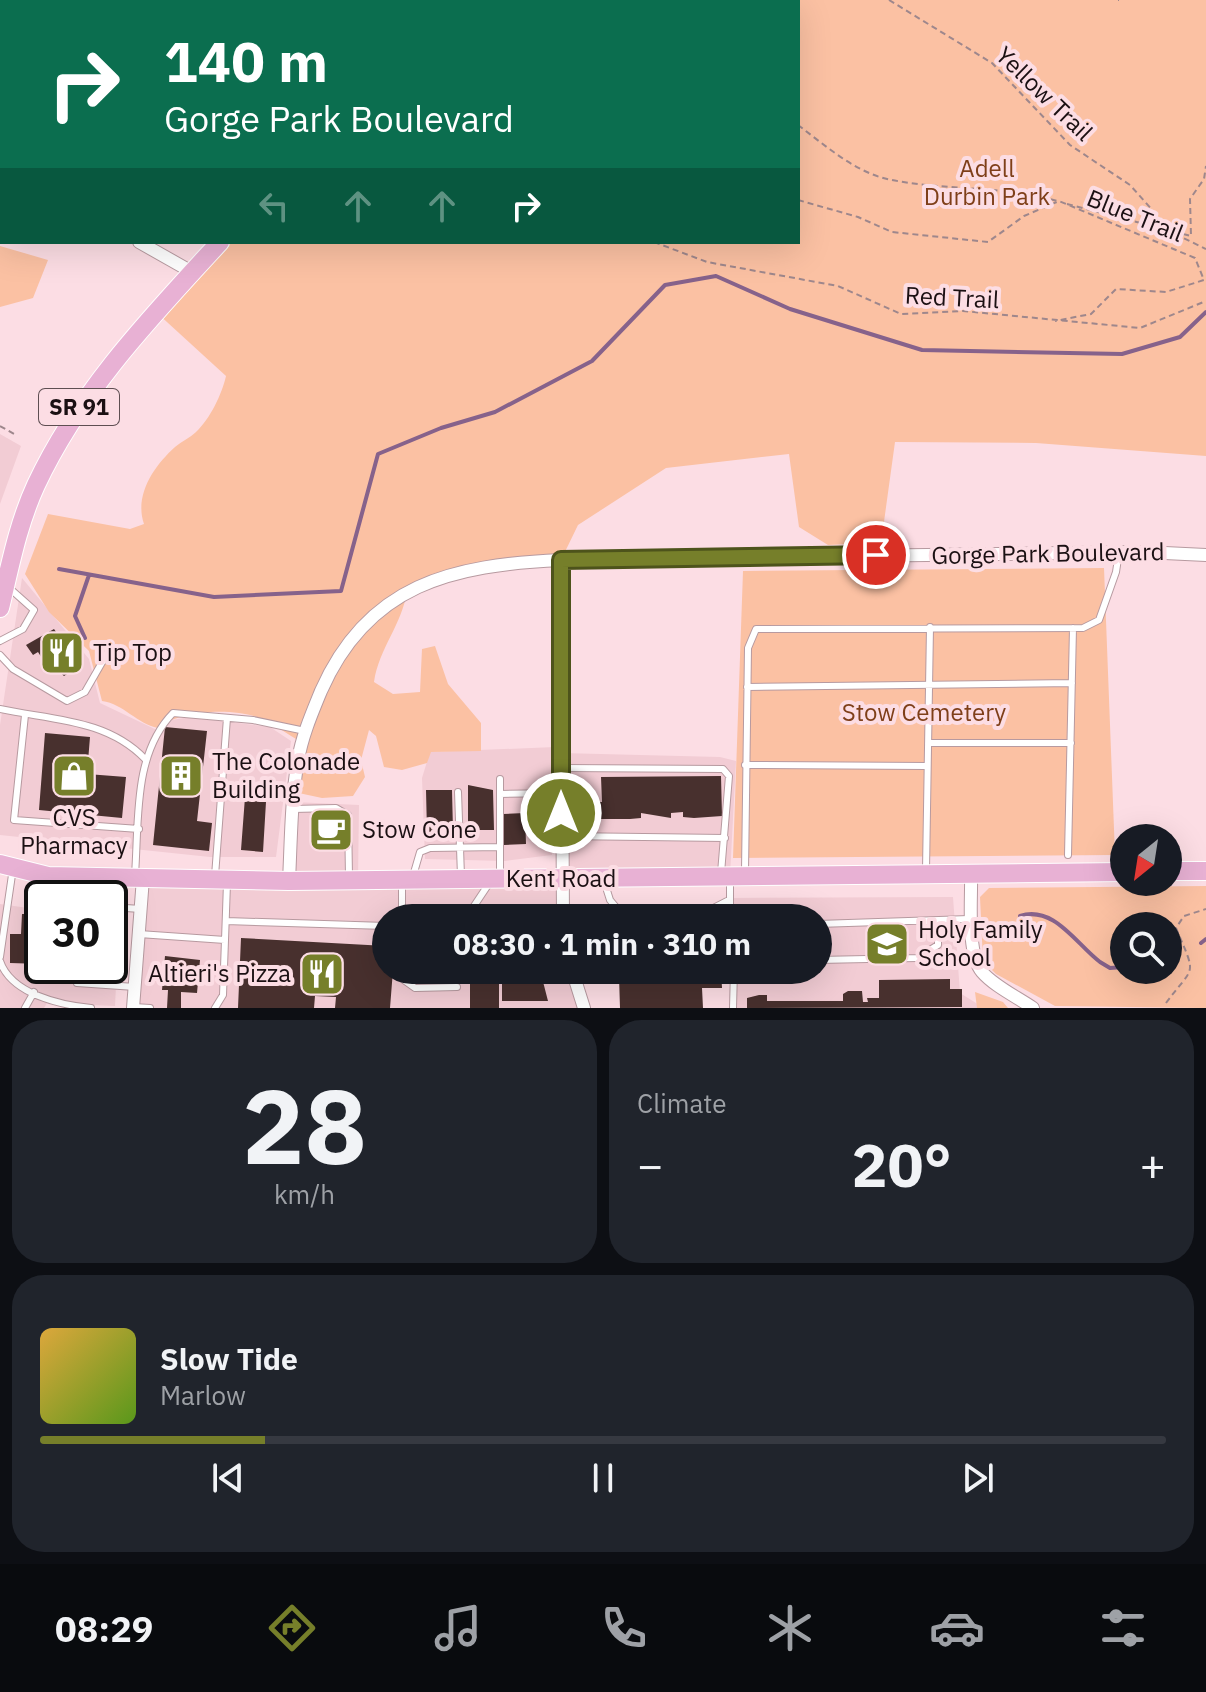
<!DOCTYPE html>
<html lang="en">
<head>
<meta charset="utf-8">
<style>
	body { margin:0; font-family:"IBM Plex Sans",sans-serif; background:#20242c; color:#f1f3f6; height:100vh; display:flex; flex-direction:column; font-size:30px; white-space:nowrap }
	* { box-sizing:border-box; margin:0 }
	p { font-size:26px; color:#9ea1a6 }
	.icon { flex:none; width:44px; height:44px; fill:none; stroke:currentColor; stroke-width:2; stroke-linecap:round; stroke-linejoin:round }
	.map { position:relative; height:1008px; overflow:hidden }
	.panel { display:flex; flex-direction:column; gap:12px; padding:12px; background:#0d0f14; flex:1 }
	.panel>* { flex:none }
	.hud { position:absolute; left:0px; top:0px; width:800px; height:244px; box-shadow:0 8px 32px #0002; background:#0b6e4f; color:#fff; overflow:hidden }
	.needle { width:52px; rotate:210deg }
	.fabs { position:absolute; left:1110px; top:824px; display:grid; gap:16px }
	.fabs a { display:grid; place-items:center; width:72px; height:72px; border-radius:50%; background:#171b24; box-shadow:0 8px 32px #0002; font-size:40px }
	.speed { position:absolute; left:24px; top:880px; display:flex; gap:16px; font-size:40px; font-weight:700; text-align:center }
	.speed>* { display:grid; place-content:center; width:104px; height:104px; border-radius:50%; background:#171b24; box-shadow:0 8px 32px #0002; line-height:1 }
	.speed .limit { border:4px solid #111; border-radius:12px; background:#fff; color:#111 }
	.pin { position:absolute; display:grid; place-items:center; width:68px; height:68px; color:#fff; margin:-34px; border:4px solid #fff; border-radius:50%; box-shadow:0 2px 8px #0007 }
	.me { position:absolute; width:88px; margin:-44px; rotate:0deg; stroke-linejoin:round; filter:drop-shadow(0 0 6px #0008) }
	.turn { display:flex; align-items:center; gap:28px; height:168px; padding:0 32px; font-size:36px }
	.turn .icon { width:104px; height:104px; stroke-width:2.5 }
	.turn b { display:block; font-size:56px; line-height:68px }
	.lanes { display:flex; align-items:center; height:76px; padding:0 32px; background:#0003; justify-content:center; gap:40px; direction:ltr }
	.lanes .off { opacity:.35 }
	.big { font-size:60px; font-weight:700; line-height:1.1 }
	.panel .widget { flex:1; display:flex; flex-direction:column; justify-content:center; gap:12px; min-width:0; padding:0 28px; border-radius:32px; background:#20242c }
	.panel .dial { align-items:center; gap:0 }
	.dial b { font-size:104px; line-height:1 }
	.song { display:flex; align-items:center; gap:24px }
	.cover { width:96px; height:96px; border-radius:12px; background:linear-gradient(135deg,hsl(40 70% 55%),hsl(90 70% 35%)) }
	.played { height:8px; border-radius:4px; background:linear-gradient(90deg,#767f2a 20%,#363941 20%) }
	.keys { display:flex; justify-content:space-around; direction:ltr }
	.heat { display:flex; justify-content:space-between; align-items:center; font-size:44px; direction:ltr }
	.panel .tiles { flex:1; display:grid; gap:12px; grid-template-columns:1fr 1fr }
	.widget:last-child { grid-column:span 2 }
	.trip { position:absolute; left:372px; top:904px; width:460px; height:80px; border-radius:40px; background:#171b24; box-shadow:0 8px 32px #0002; font-weight:700; line-height:80px; text-align:center }
	.dock { display:flex; height:128px; justify-content:space-around; align-items:center; background:#090b0e; color:#9ea1a6 }
	.dock .icon { width:56px; height:56px }
	.dock .active { color:#767f2a }
	.dock b { font-size:36px; color:#f1f3f6 }
	.map>svg:first-child { display:block }
	.built { fill:#f2ccd4 }
	.green { fill:#fbc1a3; fill-rule:evenodd }
	.lines { fill:none; stroke-linecap:round; stroke-linejoin:round }
	.stream { stroke:#86628b; stroke-width:4 }
	.building { fill:#48302e }
	.lane-casing { stroke:#b79aa0; stroke-width:8 }
	.street-casing { stroke:#b79aa0; stroke-width:14 }
	.primary-casing { stroke:#fff; stroke-width:20 }
	.path { stroke:#9e878c; stroke-width:2; stroke-dasharray:6 4; stroke-linecap:butt }
	.lane { stroke:#fff; stroke-width:6 }
	.street { stroke:#fff; stroke-width:12 }
	.primary { stroke:#e8b1d4; stroke-width:18 }
	.route-casing { stroke:#4d531b; stroke-width:20 }
	.route { stroke:#767f2a; stroke-width:14 }
	.labels { text-anchor:middle; stroke-width:8; stroke-linejoin:round; paint-order:stroke }
	.shield { fill:#fcdde4; stroke:#5e4e52; stroke-width:2 }
	.shield-label { font-size:22px; font-weight:bold; fill:#1b1013 }
	.street-label { font-size:24px; fill:#1b1013; stroke:#fcdde4 }
	.park-label { font-size:24px; fill:#7f3f19; stroke:#fcdde4 }
	.poi-label { font-size:24px; fill:#1b1013; stroke:#fcdde4; text-anchor:start }
</style>
</head>
<body>
<div class="map">
<svg width="1206" height="1008" viewBox="0 0 1206 1008">
	<rect width="100%" height="100%" fill="#fcdde4"/>
	<path class="built" d="M 0,434 L 21,446 L 0,504 Z
		M 22,578 L 89,659 L 100,703 L 159,731 L 172,720 L 190,717 L 270,727 L 291,741 L 276,857 L 210,857 L 0,835 L 0,725 Z
		M 555,747 L 552,855 L 505,861 L 425,859 L 422,778 L 430,752 Z
		M 561,753 L 720,757 L 736,761 L 730,876 L 564,879 L 563,918 L 386,918 L 386,970 L 572,970 L 584,1008 L 133,1008 L 143,878 L 289,880 L 294,802 L 359,805 L 358,880 L 563,879 Z
		M 953,897 L 960,993 L 984,1008 L 731,1008 L 731,970 L 818,970 L 818,918 L 731,918 L 732,898 Z
		M 110,902 L 120,906 L 115,1006 L 47,1003 L 44,1008 L 0,1008 L 0,904 L 42,910 L 42,966 L 110,966 Z"/>
	<path class="green" d="M 437,0 L 1206,0 L 1206,456 L 1036,443 L 895,442 L 883,529 L 870,543 L 828,545 L 799,527 L 789,454 L 666,468 L 578,525 L 561,560 L 512,564 L 407,591 C 402,625 379,648 374,682 L 393,694 L 420,692 L 422,649 L 435,646 L 448,684 L 481,723 L 481,751 L 431,752 L 427,763 L 402,770 L 384,767 L 376,736 L 369,730 L 361,760 L 365,777 L 353,796 L 322,798 L 294,792 L 301,742 C 287,734 272,722 257,717 C 230,708 180,710 158,728 C 137,724 124,704 102,701 L 89,651 L 49,612 L 25,574 L 48,514 L 130,529 L 144,524 C 134,495 154,466 175,447 C 182,441 190,438 196,432 C 210,419 222,394 226,376 L 156,312 L 220,242 L 798,242 L 798,2 Z
		M 0,246 L 48,260 L 33,298 L 0,307 Z
		M 1104,568 L 1115,855 L 733,858 L 743,571 Z
		M 1206,886 L 1206,1008 L 1055,1006 L 996,974 L 983,961 L 980,897 L 989,888 ZM 1124,926 L 1168,926 L 1168,970 L 1124,970 Z
		M 975,992 L 1003,1002 L 1008,1008 L 977,1008 Z"/>
	<g class="lines">
		<path class="stream" d="M 59,569 L 214,597 L 341,591 L 378,454 L 441,428 L 495,412 L 592,361 L 665,285 L 716,276 L 790,309 L 922,350 L 1122,354 L 1180,337 L 1206,312
			M 85,638 L 75,616 L 89,575
			M 1020,916 C 1054,905 1076,944 1100,962 L 1110,968 L 1124,967
			M 1201,943 L 1206,939
			M 1168,956 L 1169,955"/>
	</g>
	<path class="building" d="M 54,629 L 77,662 L 73,665 L 75,669 L 64,676 L 53,666 L 49,669 L 38,652 L 33,655 L 26,645 Z
		M 165,727 L 207,731 L 197,821 L 212,823 L 209,851 L 153,845 Z
		M 45,733 L 90,737 L 87,774 L 126,777 L 122,818 L 39,810 Z
		M 721,776 L 722,816 L 694,818 L 683,817 L 683,812 L 671,813 L 671,818 L 641,813 L 641,818 L 630,819 L 587,819 L 587,802 L 602,802 L 601,777 Z
		M 246,784 L 267,785 L 263,852 L 241,850 Z
		M 468,785 L 493,790 L 494,830 L 468,830 Z
		M 426,790 L 452,790 L 453,831 L 427,832 Z
		M 525,813 L 526,844 L 504,845 L 503,814 Z
		M 325,824 L 337,824 L 339,843 L 334,847 L 323,842 Z
		M 22,914 L 42,914 L 42,964 L 10,963 L 10,934 L 21,934 Z
		M 241,938 L 386,946 L 386,970 L 393,970 L 390,1008 L 335,1008 L 336,997 L 315,996 L 314,1008 L 238,1008 Z
		M 165,956 L 200,960 L 197,993 L 181,992 L 181,1008 L 167,1008 L 168,990 L 162,990 Z
		M 502,970 L 540,970 L 548,1001 L 502,1001 Z
		M 604,970 L 721,970 L 722,988 L 702,988 L 703,1008 L 620,1008 L 619,976 L 607,977 Z
		M 950,979 L 950,989 L 962,989 L 962,1007 L 747,1008 L 747,998 L 759,995 L 767,995 L 767,1001 L 843,1001 L 843,994 L 848,991 L 862,991 L 863,1002 L 868,1002 L 867,998 L 879,998 L 879,980 Z
		M 470,980 L 499,980 L 499,1008 L 470,1008 Z"/>
	<g class="lines">
		<g class="lane-casing">
			<path id="lane" d="M 0,641 L 23,629 L 34,610 L 7,586
				M 0,655 L 13,669 L 67,701 L 85,692 L 108,652
				M 747,687 L 1072,683
				M 0,709 C 51,720 107,719 145,759
				M 25,715 L 14,820 L 139,829
				M 928,743 L 1071,743
				M 745,765 L 927,766
				M 561,768 L 723,769 L 729,776 L 721,873
				M 458,792 L 461,876
				M 500,794 L 561,793
				M 293,809 L 336,808 L 348,815 L 349,877
				M 562,836 L 725,838
				M 500,847 L 500,875
				M 1068,855 L 1073,628
				M 926,870 L 930,627
				M 745,872 L 748,648 L 756,629 L 1083,628 L 1099,620 L 1116,572 L 1119,552
				M 135,875 C 139,820 133,754 173,713 L 253,720 L 305,731
				M 215,876 L 227,718
				M 413,876 L 420,852 L 430,848 L 500,847 L 500,779
				M 730,878 L 730,918
				M 89,879 L 94,898
				M 604,881 L 610,900 L 625,918
				M 402,884 L 402,918
				M 110,907 L 141,909
				M 466,918 L 490,882
				M 694,918 L 729,900
				M 226,921 L 386,926
				M 818,924 L 969,919
				M 139,934 L 225,940 L 223,995 L 215,1008
				M 225,940 L 227,883
				M 0,957 L 13,868
				M 110,960 L 113,908
				M 818,960 L 917,958 L 938,945 L 938,921
				M 0,961 C 11,994 60,1005 91,1008
				M 401,970 L 401,978 L 415,988 L 457,987
				M 77,983 L 135,987
				M 108,985 L 110,966
				M 134,1007 L 150,1008
				M 25,1008 L 34,992
				M 733,1008 L 734,970 L 737,970"/>
		</g>
		<g class="street-casing">
			<path id="street" d="M 377,0 L 381,2
				M 0,160 L 2,162
				M 139,242 L 192,272
				M 561,560 L 563,918
				M 971,873 C 972,897 966,953 982,972 C 994,986 1017,997 1033,1008
				M 289,881 C 291,841 291,799 298,760 C 302,736 312,713 321,691 C 368,584 452,565 561,560 L 1144,552 L 1206,555
				M 572,970 L 584,1008
				M 133,1008 L 143,878"/>
		</g>
		<g class="primary-casing">
			<path id="primary" d="M 414,2 L 415,0
				M 0,608 C 10,566 18,524 36,485 C 80,391 150,318 220,242
				M 0,864 L 48,876 L 289,881 L 1124,872
				M 1168,871 L 1206,871"/>
		</g>
		<path class="path" d="M 723,0 L 723,2
			M 889,0 L 992,63 L 1070,145 L 1130,185 L 1170,230
			M 1118,0 L 1119,0
			M 480,2 L 482,1
			M 609,2 L 614,0
			M 798,125 C 826,146 857,174 892,180 C 947,191 1003,185 1057,201
			M 798,200 L 858,217 L 892,232 L 988,242 L 1024,216 L 1059,201 L 1195,258 L 1204,280 L 1166,292 L 1116,289 L 1091,314 L 1055,321
			M 1067,204 L 1191,236 L 1190,199 L 1204,179 L 1206,166
			M 1175,234 L 1206,249
			M 654,242 L 707,262 L 838,286 L 901,314 L 963,311 L 1140,328 L 1206,301
			M 0,426 L 16,435
			M 1166,1003 C 1195,964 1197,978 1176,928 L 1184,916 L 1206,909"/>
		<use href="#lane" class="lane"/>
		<use href="#street" class="street"/>
		<use href="#primary" class="primary"/>
	</g>
	<g class="lines">
		<g class="route-casing">
			<path id="route" d="M 561,813 L 561,560 L 876,555"/>
		</g>
		<use href="#route" class="route"/>
	</g>
	<defs>
		<g id="restaurant-square" transform="scale(2.3)"><rect x="-9" y="-9" width="18" height="18" rx="4" fill="#767f2a" stroke="#fcdde4"/><path d="M-5-6h1v4h1v-4h1v4h1v-4h1v5L-1.5 .5V6h-2V.5L-5-1ZM5-6V6H3V1.5H1.5Q1.5-4 5-6Z" fill="#fff"/></g>
		<g id="shop-square" transform="scale(2.3)"><rect x="-9" y="-9" width="18" height="18" rx="4" fill="#767f2a" stroke="#fcdde4"/><path d="M-5-2.5h2.3a2.7 3.5 0 0 1 5.4 0H5L5.5 6h-11ZM-1.5-2.5h3a1.5 2.3 0 0 0-3 0Z" fill="#fff"/></g>
		<g id="building-square" transform="scale(2.3)"><rect x="-9" y="-9" width="18" height="18" rx="4" fill="#767f2a" stroke="#fcdde4"/><path d="M-4-6H4V6H1V3H-1V6H-4ZM-2.5-4.3h1.7v1.8h-1.7ZM.8-4.3h1.7v1.8H.8ZM-2.5-1h1.7V.8h-1.7ZM.8-1h1.7V.8H.8Z" fill="#fff"/></g>
		<g id="cafe-square" transform="scale(2.3)"><rect x="-9" y="-9" width="18" height="18" rx="4" fill="#767f2a" stroke="#fcdde4"/><path d="M-5.5-4.5H6V0H3Q3 3.5 0 3.5H-2.5Q-5.5 3.5-5.5 0ZM3-3.2v2h1.7v-2ZM-6 4.5H4V6H-6Z" fill="#fff"/></g>
		<g id="school-square" transform="scale(2.3)"><rect x="-9" y="-9" width="18" height="18" rx="4" fill="#767f2a" stroke="#fcdde4"/><path d="M0-5L7-2L0 1L-7-2ZM-4 1L0 2.5L4 1V4Q0 6-4 4Z" fill="#fff"/></g>
	</defs>
	<g fill-rule="evenodd">
		<use href="#restaurant-square" x="62" y="653"/>
		<use href="#shop-square" x="74" y="776"/>
		<use href="#building-square" x="181" y="776"/>
		<use href="#cafe-square" x="331" y="830"/>
		<use href="#school-square" x="887" y="944"/>
		<use href="#restaurant-square" x="322" y="974"/>
	</g>
	<g class="labels">
		<rect class="shield" x="39" y="389" width="80" height="36" rx="6"/>
		<g class="shield-label">
			<text x="79" y="415">SR 91</text>
		</g>
		<g class="street-label">
			<text transform="translate(1044 94) rotate(44)" y="8">Yellow Trail</text>
			<text transform="translate(1135 216) rotate(22)" y="8">Blue Trail</text>
			<text transform="translate(952 298) rotate(3)" y="8">Red Trail</text>
			<text transform="translate(1048 554) rotate(-1)" y="8">Gorge Park Boulevard</text>
			<text x="561" y="887">Kent Road</text>
		</g>
		<g class="park-label">
			<text x="987" y="177">Adell<tspan x="987" dy="28">Durbin Park</tspan></text>
			<text x="924" y="721">Stow Cemetery</text>
		</g>
		<g class="poi-label">
			<text x="93" y="661">Tip Top</text>
			<text x="212" y="770">The Colonade<tspan x="212" dy="28">Building</tspan></text>
			<text x="74" y="826" text-anchor="middle">CVS<tspan x="74" dy="28">Pharmacy</tspan></text>
			<text x="362" y="838">Stow Cone</text>
			<text x="918" y="938">Holy Family<tspan x="918" dy="28">School</tspan></text>
			<text x="291" y="982" text-anchor="end">Altieri's Pizza</text>
		</g>
	</g>
</svg>
<div class="fabs">
<a><svg class="needle" viewBox="-14 -14 28 28"><path d="M0-13l5 13h-10z" fill="#e53935"/><path d="M0 13l5-13h-10z" fill="#9ea1a6"/></svg></a>
<a><svg class="icon" aria-label="search" viewBox="0 0 24 24"><circle cx="10" cy="10" r="6"/><path d="M15 15l6 6"/></svg></a>
</div>
<div class="speed"><div class="limit">30</div></div>
<div class="pin" style="left:876px;top:555px;background:#d93025"><svg class="icon" aria-label="arrive" viewBox="0 0 24 24"><path d="M6 21V4h12l-3 4 3 4H6"/></svg></div>
<svg class="me" style="left:561px;top:813px" viewBox="-20 -20 40 40"><circle r="17" fill="#767f2a" stroke="#fff" stroke-width="3"/><path d="M0-11L8 9 0 5-8 9z" fill="#fff"/></svg>
<div class="trip">08:30 · 1 min · 310 m</div>
<div class="hud">
<div class="turn"><svg class="icon" aria-label="right" viewBox="0 0 24 24"><path d="M7 20v-9h11M14 6l5 5-5 5"/></svg><div><b>140 m</b>Gorge Park Boulevard</div></div>
<div class="lanes"><svg class="icon off" aria-label="left" viewBox="0 0 24 24"><path d="M17 20v-9H6M10 6l-5 5 5 5"/></svg><svg class="icon off" aria-label="ahead" viewBox="0 0 24 24"><path d="M12 20V5M6 11l6-6 6 6"/></svg><svg class="icon off" aria-label="ahead" viewBox="0 0 24 24"><path d="M12 20V5M6 11l6-6 6 6"/></svg><svg class="icon" aria-label="right" viewBox="0 0 24 24"><path d="M7 20v-9h11M14 6l5 5-5 5"/></svg></div>
</div>
</div>
<section class="panel">
<div class="tiles">
<div class="widget dial"><b>28</b><p>km/h</p></div>
<div class="widget"><p>Climate</p>
<div class="heat"><a>−</a><b class="big">20°</b><a>+</a></div>
</div>
<div class="widget">
<div class="song"><i class="cover"></i><div><b>Slow Tide</b><p>Marlow</p></div></div>
<div class="played"></div>
<div class="keys"><svg class="icon" aria-label="previous" viewBox="0 0 24 24"><path d="M18 5L8 12l10 7zM5 5v14"/></svg><svg class="icon" aria-label="pause" viewBox="0 0 24 24"><path d="M8 5v14M16 5v14"/></svg><svg class="icon" aria-label="next" viewBox="0 0 24 24"><path d="M6 5l10 7-10 7zM19 5v14"/></svg></div>
</div>
</div>
</section>
<nav class="dock">
<b>08:29</b>
<svg class="icon active" aria-label="directions" viewBox="0 0 24 24"><path d="M12 3l9 9-9 9-9-9zM9 14v-3h6M13 9l2 2-2 2"/></svg>
<svg class="icon" aria-label="music" viewBox="0 0 24 24"><path d="M9 18V5l10-2v13"/><circle cx="6" cy="18" r="3"/><circle cx="16" cy="16" r="3"/></svg>
<svg class="icon" aria-label="phone" viewBox="0 0 24 24"><path d="M5 4h4l2 5-3 2q2 4 5 5l2-3 5 2v4C11 20 4 13 5 4z"/></svg>
<svg class="icon" aria-label="climate" viewBox="0 0 24 24"><path d="M12 3v18M4 7l16 10M4 17L20 7"/></svg>
<svg class="icon" aria-label="car" viewBox="0 0 24 24"><path d="M5 17H2v-5l4-1 3-4h7l3 4 3 1v5h-3M9 17h6M6 11h13"/><circle cx="7" cy="17" r="2"/><circle cx="17" cy="17" r="2"/></svg>
<svg class="icon" aria-label="filters" viewBox="0 0 24 24"><path d="M4 7h16M4 17h16"/><circle cx="9" cy="7" r="2"/><circle cx="15" cy="17" r="2"/></svg>
</nav>
</body>
</html>
